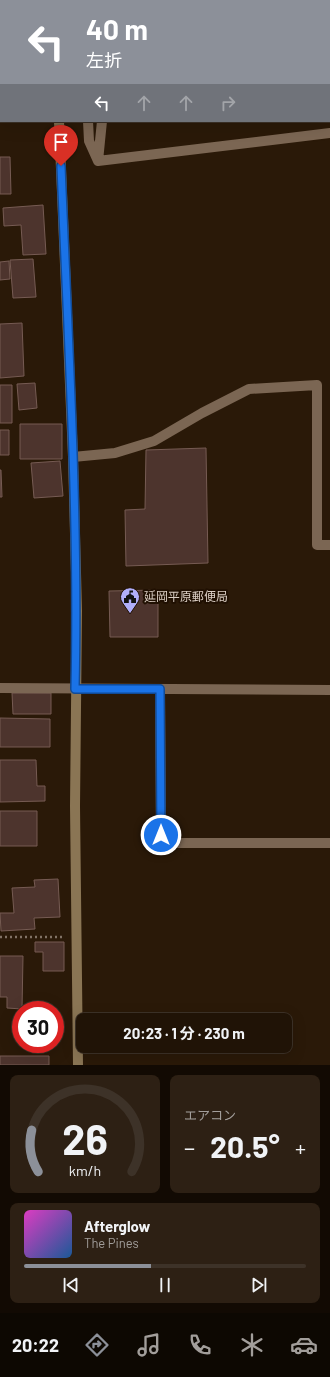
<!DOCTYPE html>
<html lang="ja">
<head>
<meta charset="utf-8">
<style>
	body { margin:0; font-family:Barlow,"Noto Sans JP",sans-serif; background:#2d2014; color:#f1f3f6; height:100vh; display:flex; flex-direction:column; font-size:15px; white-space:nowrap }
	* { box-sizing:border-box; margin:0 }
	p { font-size:13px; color:#a29e9b }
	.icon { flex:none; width:22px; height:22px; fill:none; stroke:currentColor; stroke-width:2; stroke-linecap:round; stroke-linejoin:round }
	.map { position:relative; height:1065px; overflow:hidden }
	.drawer { display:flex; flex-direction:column; gap:10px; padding:10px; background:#120a03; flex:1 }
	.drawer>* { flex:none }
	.top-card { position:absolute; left:0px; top:0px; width:330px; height:122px; box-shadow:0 4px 16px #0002,0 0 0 1px #3d3228; background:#8c9099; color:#fff; overflow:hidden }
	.speed { position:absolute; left:12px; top:1001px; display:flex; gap:8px; font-size:20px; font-weight:700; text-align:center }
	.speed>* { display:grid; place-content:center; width:52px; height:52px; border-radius:50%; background:#201306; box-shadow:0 4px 16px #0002,0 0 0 1px #3d3228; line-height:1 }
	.speed .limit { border:6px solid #d22; background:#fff; color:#111 }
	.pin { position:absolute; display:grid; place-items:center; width:34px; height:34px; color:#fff; margin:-41px -17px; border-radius:50% 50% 50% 0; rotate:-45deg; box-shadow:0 0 4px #0007 }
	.pin .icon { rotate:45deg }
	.me { position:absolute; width:44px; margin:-22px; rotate:0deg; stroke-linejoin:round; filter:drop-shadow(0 0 3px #0008) }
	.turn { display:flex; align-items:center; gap:14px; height:84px; padding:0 20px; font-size:18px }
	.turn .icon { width:52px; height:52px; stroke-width:2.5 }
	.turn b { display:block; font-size:28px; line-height:34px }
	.lanes { display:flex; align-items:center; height:38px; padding:0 20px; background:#0003; justify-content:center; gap:20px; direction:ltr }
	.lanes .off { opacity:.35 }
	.big { font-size:30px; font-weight:700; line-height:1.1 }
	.drawer .card { flex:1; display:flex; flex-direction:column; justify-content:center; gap:6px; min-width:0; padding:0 14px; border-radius:8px; background:#2d2014 }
	.drawer .dial { align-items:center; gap:0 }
	.dial svg { height:104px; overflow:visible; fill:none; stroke:#3d3228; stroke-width:7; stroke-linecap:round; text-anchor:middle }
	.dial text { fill:#f1f3f6; stroke:none }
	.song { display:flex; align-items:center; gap:12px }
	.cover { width:48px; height:48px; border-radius:6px; background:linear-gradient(135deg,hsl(310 70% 55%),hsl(210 70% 35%)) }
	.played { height:4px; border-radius:2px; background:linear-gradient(90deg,#8c9099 45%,#3d3228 45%) }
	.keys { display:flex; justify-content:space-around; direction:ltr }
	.heat { display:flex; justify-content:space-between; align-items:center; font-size:22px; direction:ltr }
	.drawer .tiles { flex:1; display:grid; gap:10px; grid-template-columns:1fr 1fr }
	.card:last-child { grid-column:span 2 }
	.trip { position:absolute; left:76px; top:1013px; width:216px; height:40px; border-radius:8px; background:#201306; box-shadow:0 4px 16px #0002,0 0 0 1px #3d3228; font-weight:700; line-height:40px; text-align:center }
	.tab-bar { display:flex; height:64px; justify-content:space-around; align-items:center; background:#0d0802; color:#a29e9b }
	.tab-bar .icon { width:28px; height:28px }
	.tab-bar .on { color:#8c9099 }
	.tab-bar b { font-size:18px; color:#f1f3f6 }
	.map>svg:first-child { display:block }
	.building { fill:#4d342d; stroke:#765b53 }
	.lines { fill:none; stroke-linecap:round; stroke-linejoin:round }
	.path { stroke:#817265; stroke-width:2.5; stroke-dasharray:2 3; stroke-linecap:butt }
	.street { stroke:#7b6653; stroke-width:10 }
	.secondary { stroke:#8a7554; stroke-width:10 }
	.route-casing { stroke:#114b97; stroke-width:10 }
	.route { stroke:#1a73e8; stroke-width:7 }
	.labels { text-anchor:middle; stroke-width:4; stroke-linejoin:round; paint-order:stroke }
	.poi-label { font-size:12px; fill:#dbcfc5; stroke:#201002; text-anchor:start }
</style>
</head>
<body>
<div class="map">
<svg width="330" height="1065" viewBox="0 0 330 1065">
	<rect width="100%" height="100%" fill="#2a1908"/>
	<path class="building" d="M 0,24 L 1,24 L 1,60 L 0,60 Z
		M 0,157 L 10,157 L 11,194 L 0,194 Z
		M 43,205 L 46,254 L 23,255 L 21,225 L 4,226 L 3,208 Z
		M 33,259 L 36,297 L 13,298 L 10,260 Z
		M 9,261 L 10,279 L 0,280 L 0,262 Z
		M 22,323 L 24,376 L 0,378 L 0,324 Z
		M 35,383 L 37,408 L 19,410 L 17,384 Z
		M 0,385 L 12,385 L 12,423 L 0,423 Z
		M 20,424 L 62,424 L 62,459 L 20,459 Z
		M 0,430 L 9,430 L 9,455 L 0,455 Z
		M 206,448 L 208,563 L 126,566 L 125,510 L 145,509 L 146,450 Z
		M 60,461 L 63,496 L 34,498 L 31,463 Z
		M 0,470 L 1,470 L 2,497 L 0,497 Z
		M 158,590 L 158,637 L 110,637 L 109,591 Z
		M 12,693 L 51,693 L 51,714 L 13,714 Z
		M 0,718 L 50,719 L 50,747 L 0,747 Z
		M 0,760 L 36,760 L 37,786 L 45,786 L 45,801 L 0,802 Z
		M 0,811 L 37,811 L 37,846 L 0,846 Z
		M 58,879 L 60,917 L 34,918 L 35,929 L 1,931 L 0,913 L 14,913 L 12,888 L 35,887 L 34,880 Z
		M 35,942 L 64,942 L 64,971 L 43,971 L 43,952 L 35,952 Z
		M 0,956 L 23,956 L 22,1009 L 7,1008 L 7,997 L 0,997 Z
		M 0,1056 L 49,1056 L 49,1065 L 0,1065 Z"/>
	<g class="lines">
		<path class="path" d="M 0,937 L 62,937"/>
		<path class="street" d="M 263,1 L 274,0
			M 329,57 L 330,57
			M 88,121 L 89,141 L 98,161
			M 102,121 L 98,161 L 330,133
			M 73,457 L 115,453 L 154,441 L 202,413 L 249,389 L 317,385 L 317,545 L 330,545
			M 0,688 L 330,690
			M 160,689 L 161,835 L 170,843 L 330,843"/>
		<path class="secondary" d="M 54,0 L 54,1
			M 59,121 L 73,457 L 77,611 L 75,806 L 78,1065"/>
	</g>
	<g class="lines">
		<g class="route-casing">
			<path id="route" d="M 61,166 C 68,340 79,515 75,689 L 160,689 L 161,835"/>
		</g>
		<use href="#route" class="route"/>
	</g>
	<defs>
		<g id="civic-pin" transform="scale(1)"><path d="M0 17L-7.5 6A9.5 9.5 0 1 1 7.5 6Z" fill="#b0aefa" stroke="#201002"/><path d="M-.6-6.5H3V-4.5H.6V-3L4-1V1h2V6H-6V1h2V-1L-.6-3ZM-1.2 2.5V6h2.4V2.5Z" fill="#111"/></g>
	</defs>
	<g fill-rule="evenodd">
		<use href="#civic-pin" x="130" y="597"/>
	</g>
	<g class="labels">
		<g class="poi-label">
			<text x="144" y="601">延岡平原郵便局</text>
		</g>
	</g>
</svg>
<div class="speed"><div class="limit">30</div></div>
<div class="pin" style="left:61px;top:166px;background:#d93025"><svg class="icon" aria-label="arrive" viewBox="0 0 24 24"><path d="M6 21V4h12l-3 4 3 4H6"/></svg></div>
<svg class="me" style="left:161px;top:835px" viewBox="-20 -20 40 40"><circle r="17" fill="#1a73e8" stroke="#fff" stroke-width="3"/><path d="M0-11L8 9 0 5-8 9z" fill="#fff"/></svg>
<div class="trip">20:23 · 1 分 · 230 m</div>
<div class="top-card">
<div class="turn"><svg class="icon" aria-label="left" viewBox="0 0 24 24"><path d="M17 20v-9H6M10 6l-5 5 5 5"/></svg><div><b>40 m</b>左折</div></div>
<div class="lanes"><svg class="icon" aria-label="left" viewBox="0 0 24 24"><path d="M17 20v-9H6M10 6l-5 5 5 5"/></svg><svg class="icon off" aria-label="ahead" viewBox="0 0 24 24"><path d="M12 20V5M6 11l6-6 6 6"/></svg><svg class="icon off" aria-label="ahead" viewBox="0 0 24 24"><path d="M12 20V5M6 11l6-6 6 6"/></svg><svg class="icon off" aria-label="right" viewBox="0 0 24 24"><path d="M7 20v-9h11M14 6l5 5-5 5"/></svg></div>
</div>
</div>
<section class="drawer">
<div class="tiles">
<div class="card dial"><svg viewBox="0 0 100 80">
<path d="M14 69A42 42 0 1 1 86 69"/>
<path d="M14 69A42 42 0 0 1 9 37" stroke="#8c9099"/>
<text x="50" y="56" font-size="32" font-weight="700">26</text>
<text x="50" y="72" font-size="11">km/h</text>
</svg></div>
<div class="card"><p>エアコン</p>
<div class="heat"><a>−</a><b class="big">20.5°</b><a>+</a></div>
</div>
<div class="card">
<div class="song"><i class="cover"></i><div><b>Afterglow</b><p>The Pines</p></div></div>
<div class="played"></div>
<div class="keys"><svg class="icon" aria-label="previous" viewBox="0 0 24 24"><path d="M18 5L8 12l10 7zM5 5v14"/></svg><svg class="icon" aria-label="pause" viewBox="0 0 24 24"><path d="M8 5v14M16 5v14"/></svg><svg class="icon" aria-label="next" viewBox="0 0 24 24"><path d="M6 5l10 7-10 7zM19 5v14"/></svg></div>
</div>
</div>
</section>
<nav class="tab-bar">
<b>20:22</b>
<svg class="icon on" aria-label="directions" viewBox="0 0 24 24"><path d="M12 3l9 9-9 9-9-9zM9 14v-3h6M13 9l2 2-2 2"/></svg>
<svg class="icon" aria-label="music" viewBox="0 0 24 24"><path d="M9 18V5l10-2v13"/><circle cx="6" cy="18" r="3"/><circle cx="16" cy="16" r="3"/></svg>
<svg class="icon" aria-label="phone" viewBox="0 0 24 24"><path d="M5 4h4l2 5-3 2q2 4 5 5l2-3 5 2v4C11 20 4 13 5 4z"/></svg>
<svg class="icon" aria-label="climate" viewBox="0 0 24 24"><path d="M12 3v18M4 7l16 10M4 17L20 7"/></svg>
<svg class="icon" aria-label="car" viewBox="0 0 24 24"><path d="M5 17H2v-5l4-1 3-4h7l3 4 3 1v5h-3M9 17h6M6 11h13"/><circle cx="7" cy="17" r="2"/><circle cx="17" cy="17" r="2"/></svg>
</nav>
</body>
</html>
